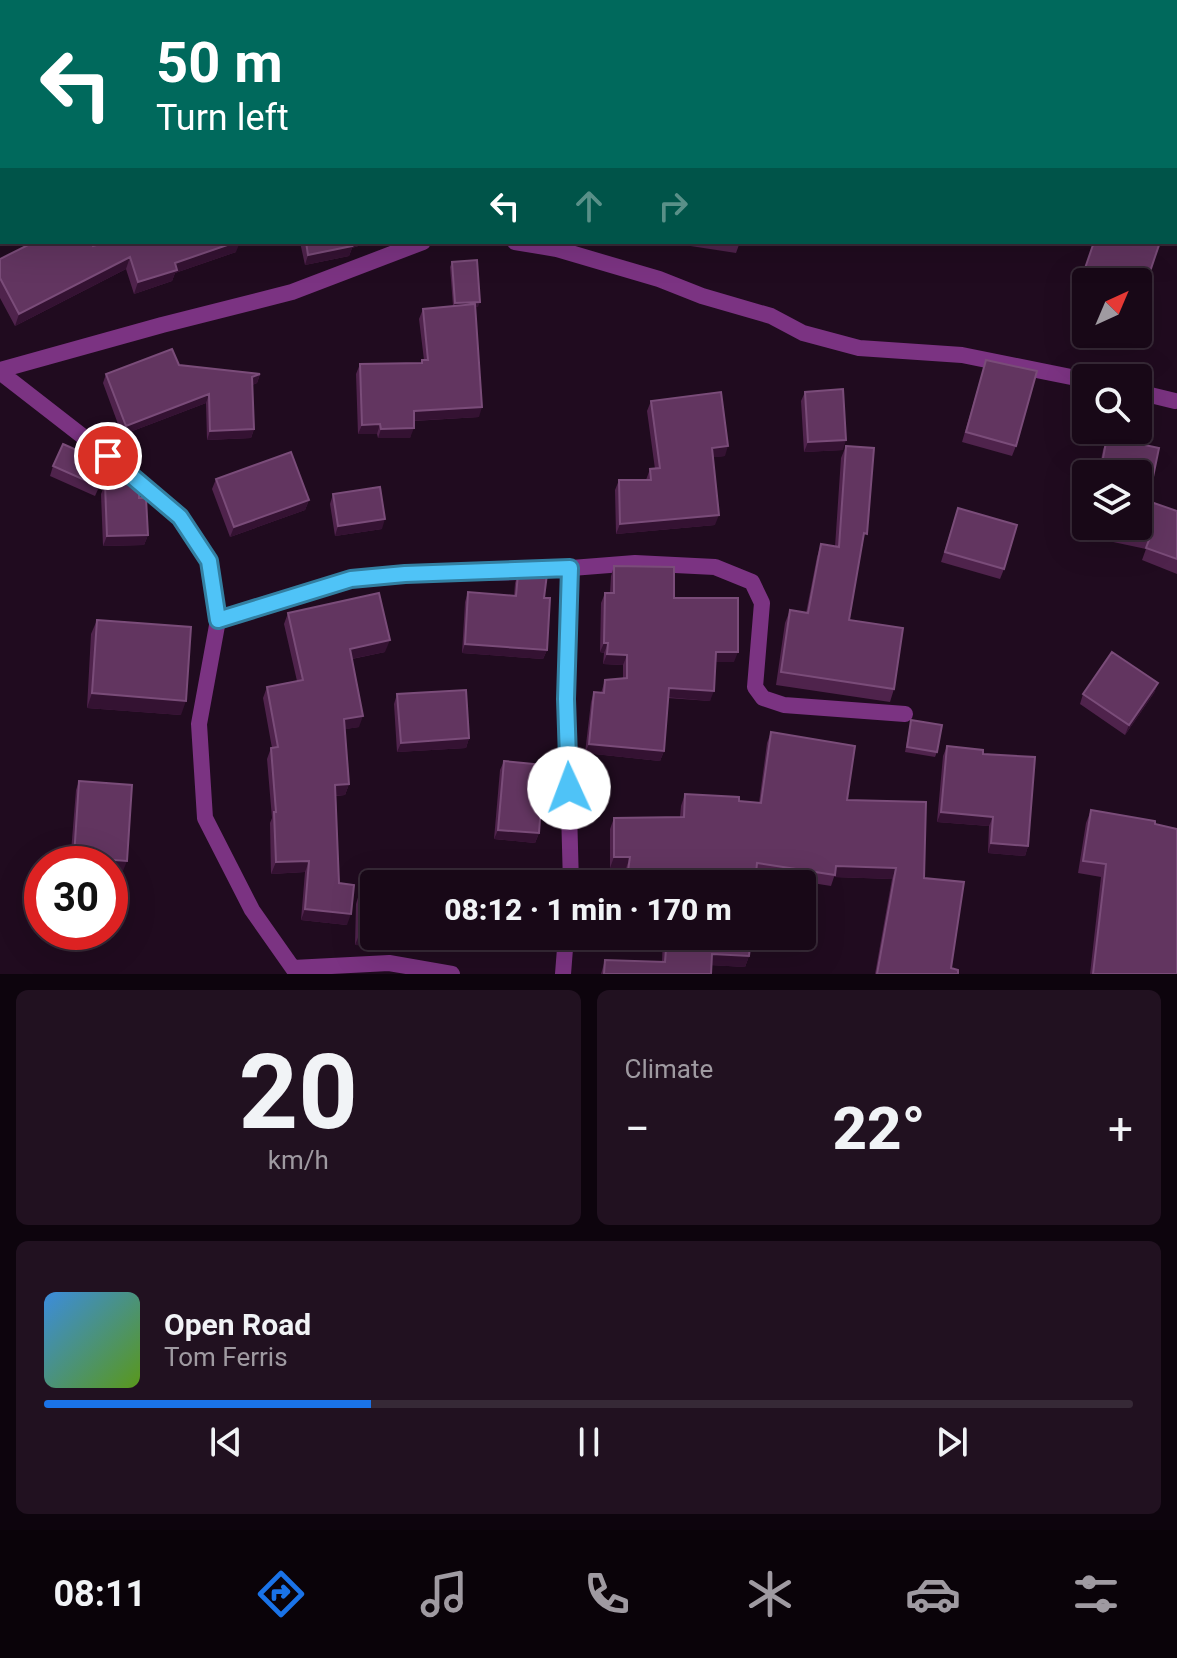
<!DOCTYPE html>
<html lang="en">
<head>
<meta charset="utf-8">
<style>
	body { margin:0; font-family:Roboto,sans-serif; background:#211120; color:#f1f3f6; height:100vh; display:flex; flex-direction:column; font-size:30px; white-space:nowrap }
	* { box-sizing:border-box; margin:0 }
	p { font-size:26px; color:#9f9aa1 }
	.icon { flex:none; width:44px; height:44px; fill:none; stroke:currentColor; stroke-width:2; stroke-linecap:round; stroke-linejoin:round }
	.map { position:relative; height:974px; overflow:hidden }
	.panel { display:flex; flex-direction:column; gap:16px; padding:16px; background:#0d040d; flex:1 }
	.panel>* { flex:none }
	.banner { position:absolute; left:0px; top:0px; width:1178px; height:244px; box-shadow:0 8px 32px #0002,0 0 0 2px #362936; background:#00695c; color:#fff; overflow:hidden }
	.needle { width:52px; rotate:44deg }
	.fabs { position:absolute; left:1072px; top:268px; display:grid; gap:16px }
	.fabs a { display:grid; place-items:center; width:80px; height:80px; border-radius:8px; background:#180817; box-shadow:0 8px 32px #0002,0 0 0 2px #362936; font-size:40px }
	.speed { position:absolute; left:24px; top:846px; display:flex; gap:16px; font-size:40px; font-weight:700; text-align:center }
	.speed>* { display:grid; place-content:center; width:104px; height:104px; border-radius:50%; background:#180817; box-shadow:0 8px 32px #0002,0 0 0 2px #362936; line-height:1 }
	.speed .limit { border:12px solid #d22; background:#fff; color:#111 }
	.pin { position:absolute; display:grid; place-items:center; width:68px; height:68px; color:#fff; margin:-34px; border:4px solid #fff; border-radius:50%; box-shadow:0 2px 8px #0007 }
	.me { position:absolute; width:88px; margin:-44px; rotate:358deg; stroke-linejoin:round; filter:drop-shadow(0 0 6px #0008) }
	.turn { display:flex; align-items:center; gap:28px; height:168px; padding:0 24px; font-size:36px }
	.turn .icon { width:104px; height:104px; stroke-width:2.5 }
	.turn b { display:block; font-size:56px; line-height:68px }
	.lanes { display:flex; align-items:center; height:76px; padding:0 24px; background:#0003; justify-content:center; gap:40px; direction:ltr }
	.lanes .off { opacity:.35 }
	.big { font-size:60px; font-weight:800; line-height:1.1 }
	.panel .tile { flex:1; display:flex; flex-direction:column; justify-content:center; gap:12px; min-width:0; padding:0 28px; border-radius:12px; background:#211120 }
	.panel .dial { align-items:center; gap:0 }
	.dial b { font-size:104px; line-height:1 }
	.song { display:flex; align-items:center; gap:24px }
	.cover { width:96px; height:96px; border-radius:12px; background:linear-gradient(135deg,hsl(210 70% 55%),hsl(90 70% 35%)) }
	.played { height:8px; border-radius:4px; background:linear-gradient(90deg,#1a73e8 30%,#362936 30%) }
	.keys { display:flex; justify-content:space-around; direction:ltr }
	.heat { display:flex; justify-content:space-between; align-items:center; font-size:44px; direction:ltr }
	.panel .tiles { flex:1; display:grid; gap:16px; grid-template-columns:1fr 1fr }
	.tile:last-child { grid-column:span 2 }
	.trip { position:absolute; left:360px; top:870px; width:456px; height:80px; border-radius:8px; background:#180817; box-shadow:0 8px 32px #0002,0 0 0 2px #362936; font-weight:800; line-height:80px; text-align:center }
	.tabs { display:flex; height:128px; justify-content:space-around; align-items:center; background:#0a0309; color:#9f9aa1 }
	.tabs .icon { width:56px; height:56px }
	.tabs .current { color:#1a73e8 }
	.tabs b { font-size:36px; color:#f1f3f6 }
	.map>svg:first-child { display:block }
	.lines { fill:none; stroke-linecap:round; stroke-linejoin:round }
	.minor { stroke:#7b3382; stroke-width:16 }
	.wall { fill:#4f234c }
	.shaded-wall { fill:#341232 }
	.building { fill:#623560; stroke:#7a4c79; stroke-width:2 }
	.route-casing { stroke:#337fa1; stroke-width:20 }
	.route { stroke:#4fc3f7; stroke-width:14 }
</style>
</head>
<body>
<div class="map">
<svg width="1177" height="974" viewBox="0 0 1177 974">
	<rect width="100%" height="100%" fill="#200b1f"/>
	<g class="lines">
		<path class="minor" d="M 927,0 L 931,2
			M 0,95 L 2,92
			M 1176,121 L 1177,121
			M 515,242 L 557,249 L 659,279 L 702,296 L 771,316 L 803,333 L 859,348 L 962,355 L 1086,380
			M 0,370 L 162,325 L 292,292 L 423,242
			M 0,372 L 108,456 L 180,517 L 209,561 L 218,620 L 199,724 L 205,818 L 252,910 L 297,974
			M 1138,392 L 1175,401
			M 570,568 L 566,699 L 571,884
			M 218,620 L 351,579 L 405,574 L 521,572 L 635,563 L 715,567 L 752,582 L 762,603 L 755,687 L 763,698 L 784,705 L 905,714
			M 293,968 L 389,963 L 452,974
			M 563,974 L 566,936"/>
	</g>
	<path class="wall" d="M 428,0 L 536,0 L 535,2 L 433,2 Z
		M 300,242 L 371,242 L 352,248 L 349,256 L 305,265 Z
		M 685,242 L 740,242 L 736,253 L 684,245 Z
		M 1094,242 L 1159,245 L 1138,306 L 1138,282 L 1086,282 L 1086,293 L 1077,290 Z
		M 93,246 L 236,252 L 175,273 L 172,281 L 134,294 L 126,269 L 15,326 L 0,298 L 0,259 Z
		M 452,262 L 478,307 L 475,307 L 479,417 L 414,421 L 410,438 L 378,438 L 377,434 L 358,434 L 356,374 L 360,364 L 421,363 L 422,360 L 424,360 L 419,319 L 423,309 L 453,306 L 450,267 Z
		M 986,360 L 1016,446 L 1012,456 L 962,442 Z
		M 179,365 L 260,374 L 257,383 L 252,385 L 254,429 L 251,438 L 207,440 L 206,403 L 122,435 L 103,383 L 106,374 Z
		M 805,392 L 843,450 L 804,452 L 801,401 Z
		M 651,401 L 725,456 L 713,457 L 715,525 L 616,534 L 615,490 L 619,480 L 646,480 L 650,469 L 655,469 L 647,411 Z
		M 1107,437 L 1159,448 L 1148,501 L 1177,511 L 1177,574 L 1142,560 L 1146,549 L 1085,536 L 1087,526 L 1138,526 L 1138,474 L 1098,474 L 1103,450 Z
		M 846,446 L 863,546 L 862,546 L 849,620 L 894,689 L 890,702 L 776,685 L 785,623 L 790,610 L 806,613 L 817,557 L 821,544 L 835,547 L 841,458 Z
		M 53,466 L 105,474 L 95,496 L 50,476 Z
		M 216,479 L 309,500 L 305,510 L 230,537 L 212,489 Z
		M 105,484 L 139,498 L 148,535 L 144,545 L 103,546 L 101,494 Z
		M 333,494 L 382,529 L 335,536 L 330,504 Z
		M 958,508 L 1004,569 L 1000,579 L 941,562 Z
		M 614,566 L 674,598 L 734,662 L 716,662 L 710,701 L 668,698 L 664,751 L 660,761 L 585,753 L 591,702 L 594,692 L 601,693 L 605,680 L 623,678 L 623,665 L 603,664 L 604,653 L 600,652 L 601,603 L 605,593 L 610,593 L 611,576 Z
		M 518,574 L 544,598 L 547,650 L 543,659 L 462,653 L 465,602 L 468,592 L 514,596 L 515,583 Z
		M 288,613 L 385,652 L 352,659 L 359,727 L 345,729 L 349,784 L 345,795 L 336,796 L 339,883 L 347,925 L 301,920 L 305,872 L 271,874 L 270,823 L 272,818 L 267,759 L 271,748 L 272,748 L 263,698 L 267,687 L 297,681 L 284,624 Z
		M 97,620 L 181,715 L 87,708 L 91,634 Z
		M 1158,683 L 1154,693 L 1125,735 L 1080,704 L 1083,694 Z
		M 397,694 L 469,738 L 466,748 L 397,752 L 394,704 Z
		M 911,720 L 937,752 L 935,757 L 905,752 Z
		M 771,732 L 847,800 L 924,878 L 951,968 L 958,974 L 875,974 L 892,879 L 834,877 L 831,886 L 756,874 L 755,884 L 623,884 L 626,868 L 610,868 L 610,829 L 614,818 L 680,817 L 681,806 L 685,794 L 759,803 L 767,743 Z
		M 947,746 L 983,754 L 1028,846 L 1025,856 L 988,853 L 989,826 L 937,822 L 943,756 Z
		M 504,761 L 539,833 L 535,843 L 494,839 L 500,770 Z
		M 79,781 L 123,871 L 110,864 L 70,864 L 76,790 Z
		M 1091,810 L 1155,824 L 1177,974 L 1090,974 L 1101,877 L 1078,873 L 1086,823 Z
		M 359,894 L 381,946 L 355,945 L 356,904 Z
		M 663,936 L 751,936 L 749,956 L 745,967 L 711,965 L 711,974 L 601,974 L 605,960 L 662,962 Z"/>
	<path class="shaded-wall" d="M 236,242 L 240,242 L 236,252 L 175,273 L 172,281 L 134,294 L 138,282 L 175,263 Z
		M 347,242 L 371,242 L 352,248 L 349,256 L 305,265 L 308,255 Z
		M 130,257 L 126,269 L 15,326 L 19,314 Z
		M 480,302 L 478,307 L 454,308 L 455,303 Z
		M 260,374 L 257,383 L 249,386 L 252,377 Z
		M 209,394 L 206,403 L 122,435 L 126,426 Z
		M 482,407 L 479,417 L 410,421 L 414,411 Z
		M 380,424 L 377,434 L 358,434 L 362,425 Z
		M 414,428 L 410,438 L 378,438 L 381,429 Z
		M 254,429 L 251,438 L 207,440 L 210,431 Z
		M 846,440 L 843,450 L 804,452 L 808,442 Z
		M 728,446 L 725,456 L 708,458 L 712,448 Z
		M 309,500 L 305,510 L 230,537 L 234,527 Z
		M 719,515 L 715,525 L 616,534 L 620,524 Z
		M 385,519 L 382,529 L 335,536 L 338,526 Z
		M 148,535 L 144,545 L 103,546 L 107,536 Z
		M 390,640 L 385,652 L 346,660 L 350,649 Z
		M 604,643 L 608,643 L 604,653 L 600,652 Z
		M 465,644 L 547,650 L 543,659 L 462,653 Z
		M 716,652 L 738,652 L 734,662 L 713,662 Z
		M 607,654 L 627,655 L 623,665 L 603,664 Z
		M 1158,683 L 1154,693 L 1125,735 L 1129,725 Z
		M 669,688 L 714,691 L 710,701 L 666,697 Z
		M 92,693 L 186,701 L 181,715 L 87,708 Z
		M 363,716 L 359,727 L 340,730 L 344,719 Z
		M 469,738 L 466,748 L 397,752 L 401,743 Z
		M 589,744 L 664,751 L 660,761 L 585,753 Z
		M 349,784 L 345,795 L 331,796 L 335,785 Z
		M 941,812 L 993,817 L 989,826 L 937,822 Z
		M 498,830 L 539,833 L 535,843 L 494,839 Z
		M 991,843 L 1028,846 L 1025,856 L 988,853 Z
		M 74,857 L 127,861 L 123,871 L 110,870 L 110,864 L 71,864 Z
		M 614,857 L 630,857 L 626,868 L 610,868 Z
		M 309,861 L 305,872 L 271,874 L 276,862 Z
		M 836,866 L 896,868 L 892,879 L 834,877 Z
		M 305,909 L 351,914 L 347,925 L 301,920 Z
		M 359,935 L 385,936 L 381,946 L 355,945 Z
		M 712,954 L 749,956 L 745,967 L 708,965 Z"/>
	<path class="building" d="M 71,0 L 151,0 L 151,2 L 70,2 Z
		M 234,0 L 321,0 L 322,1 L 327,0 L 412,0 L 412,2 L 234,2 Z
		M 460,0 L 535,0 L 534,2 L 465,2 Z
		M 0,8 L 2,9 L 2,20 L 0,25 Z
		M 34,242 L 91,242 L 93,246 L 106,242 L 236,242 L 175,263 L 177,270 L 138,282 L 130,257 L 19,314 L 0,278 L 0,259 Z
		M 306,242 L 349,242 L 352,246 L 308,255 Z
		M 1094,242 L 1151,242 L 1159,245 L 1140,301 L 1138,300 L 1138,282 L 1086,282 L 1081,280 Z
		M 477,260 L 480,302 L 455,303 L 452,262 Z
		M 475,304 L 482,407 L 414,411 L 414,428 L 381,429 L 380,424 L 362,425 L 360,364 L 422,363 L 422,360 L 428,360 L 423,309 Z
		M 172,349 L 179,365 L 260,374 L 252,377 L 254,429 L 210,431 L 209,394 L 126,426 L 106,374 Z
		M 986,360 L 1037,371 L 1016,446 L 966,432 Z
		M 843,389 L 846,440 L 808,442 L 805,392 Z
		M 721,392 L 728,446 L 712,448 L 719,515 L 620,524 L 619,480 L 651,480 L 650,469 L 660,468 L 651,401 Z
		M 1107,437 L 1159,448 L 1148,501 L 1177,511 L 1177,559 L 1146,548 L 1150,537 L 1099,526 L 1138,526 L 1138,474 L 1100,474 Z
		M 63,444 L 108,464 L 98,486 L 53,466 Z
		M 846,446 L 874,448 L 867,534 L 864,533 L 849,620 L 903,628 L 894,689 L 781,672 L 790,610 L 808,613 L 821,544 L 839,547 Z
		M 291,452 L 309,500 L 234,527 L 216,479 Z
		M 105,484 L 139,484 L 139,498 L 146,498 L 148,535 L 107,536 Z
		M 380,487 L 385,519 L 338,526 L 333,494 Z
		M 958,508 L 1017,525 L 1004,569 L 945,552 Z
		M 614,566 L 674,567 L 674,598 L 738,598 L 738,652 L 716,652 L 714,691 L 669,688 L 664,751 L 589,744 L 594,692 L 604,693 L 605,680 L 627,678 L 627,655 L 607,654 L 608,643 L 604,643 L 605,593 L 614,593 Z
		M 518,574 L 547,574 L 544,598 L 550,598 L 547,650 L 465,644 L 468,592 L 516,596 Z
		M 379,593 L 390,640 L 350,649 L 363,716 L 344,719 L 349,784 L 335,785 L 339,883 L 354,885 L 351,914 L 305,909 L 309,861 L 276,862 L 274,812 L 276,812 L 271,748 L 278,747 L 267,687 L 303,680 L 288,613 Z
		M 97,620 L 191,627 L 186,701 L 92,693 Z
		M 1112,652 L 1158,683 L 1129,725 L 1083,694 Z
		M 466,690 L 469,738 L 401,743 L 397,694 Z
		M 911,720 L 942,725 L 937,752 L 907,747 Z
		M 771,732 L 855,746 L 847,800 L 926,802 L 924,878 L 964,882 L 951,968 L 958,970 L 958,974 L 877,974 L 896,868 L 836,866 L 835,875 L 757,863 L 755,884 L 626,884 L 630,857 L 614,857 L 614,818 L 684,817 L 685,794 L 739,797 L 739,801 L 761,803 Z
		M 947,746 L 983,750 L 983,754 L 1035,757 L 1028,846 L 991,843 L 993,817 L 941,812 Z
		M 504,761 L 544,765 L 539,833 L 498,830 Z
		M 79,781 L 132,785 L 127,861 L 74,857 Z
		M 1091,810 L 1155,821 L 1155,824 L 1177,829 L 1177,974 L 1093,974 L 1106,864 L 1083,861 Z
		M 359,894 L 374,894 L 374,936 L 359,935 Z
		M 667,936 L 751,936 L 749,956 L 712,954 L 711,974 L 604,974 L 605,960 L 665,962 Z"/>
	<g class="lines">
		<g class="route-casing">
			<path id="route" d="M 108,456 L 180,517 L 209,561 L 218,620 L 351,579 L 405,574 L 570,568 L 566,699 L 569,788"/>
		</g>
		<use href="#route" class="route"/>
	</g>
</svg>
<div class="fabs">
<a><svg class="needle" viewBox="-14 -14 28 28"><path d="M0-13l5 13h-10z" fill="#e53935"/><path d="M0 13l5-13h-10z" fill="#9f9aa1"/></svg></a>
<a><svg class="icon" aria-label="search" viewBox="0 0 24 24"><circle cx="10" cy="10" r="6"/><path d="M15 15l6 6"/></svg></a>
<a><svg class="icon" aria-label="layers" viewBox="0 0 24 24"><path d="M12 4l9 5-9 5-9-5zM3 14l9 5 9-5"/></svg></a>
</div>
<div class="speed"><div class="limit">30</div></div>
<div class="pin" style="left:108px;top:456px;background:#d93025"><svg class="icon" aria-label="arrive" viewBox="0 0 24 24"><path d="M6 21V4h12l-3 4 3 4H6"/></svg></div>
<svg class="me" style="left:569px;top:788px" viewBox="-20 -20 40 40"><circle r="19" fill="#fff"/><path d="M0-13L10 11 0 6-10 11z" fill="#4fc3f7"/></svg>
<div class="trip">08:12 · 1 min · 170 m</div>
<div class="banner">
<div class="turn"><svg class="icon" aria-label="left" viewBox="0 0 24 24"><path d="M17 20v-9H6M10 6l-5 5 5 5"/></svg><div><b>50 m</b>Turn left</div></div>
<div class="lanes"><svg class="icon" aria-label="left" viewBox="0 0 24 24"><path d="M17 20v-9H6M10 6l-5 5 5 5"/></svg><svg class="icon off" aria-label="ahead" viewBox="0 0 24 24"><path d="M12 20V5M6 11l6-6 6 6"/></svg><svg class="icon off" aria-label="right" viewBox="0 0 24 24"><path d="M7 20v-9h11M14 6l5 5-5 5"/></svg></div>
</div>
</div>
<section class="panel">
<div class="tiles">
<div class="tile dial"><b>20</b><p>km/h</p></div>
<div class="tile"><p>Climate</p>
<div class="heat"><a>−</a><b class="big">22°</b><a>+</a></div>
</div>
<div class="tile">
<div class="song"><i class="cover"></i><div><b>Open Road</b><p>Tom Ferris</p></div></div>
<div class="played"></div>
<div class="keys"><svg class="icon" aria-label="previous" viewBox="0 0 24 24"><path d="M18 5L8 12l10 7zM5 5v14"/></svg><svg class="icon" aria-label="pause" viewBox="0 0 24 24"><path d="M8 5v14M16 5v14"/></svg><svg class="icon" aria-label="next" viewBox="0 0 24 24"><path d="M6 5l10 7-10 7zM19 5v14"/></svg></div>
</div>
</div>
</section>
<nav class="tabs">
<b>08:11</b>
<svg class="icon current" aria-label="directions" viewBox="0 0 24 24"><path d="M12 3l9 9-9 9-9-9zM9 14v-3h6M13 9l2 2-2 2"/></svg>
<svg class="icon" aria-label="music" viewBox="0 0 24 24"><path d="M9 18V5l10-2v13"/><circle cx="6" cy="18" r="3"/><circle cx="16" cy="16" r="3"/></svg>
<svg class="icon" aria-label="phone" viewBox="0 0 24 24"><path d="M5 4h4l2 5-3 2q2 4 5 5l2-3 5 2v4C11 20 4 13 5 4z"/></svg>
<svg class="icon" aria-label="climate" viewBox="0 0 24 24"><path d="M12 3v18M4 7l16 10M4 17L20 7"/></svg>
<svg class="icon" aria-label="car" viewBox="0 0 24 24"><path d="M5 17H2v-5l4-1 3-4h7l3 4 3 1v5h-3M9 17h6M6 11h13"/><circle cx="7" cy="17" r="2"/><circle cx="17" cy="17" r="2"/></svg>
<svg class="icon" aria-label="filters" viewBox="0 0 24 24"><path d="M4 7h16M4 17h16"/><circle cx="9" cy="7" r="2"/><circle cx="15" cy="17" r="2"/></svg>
</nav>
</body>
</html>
